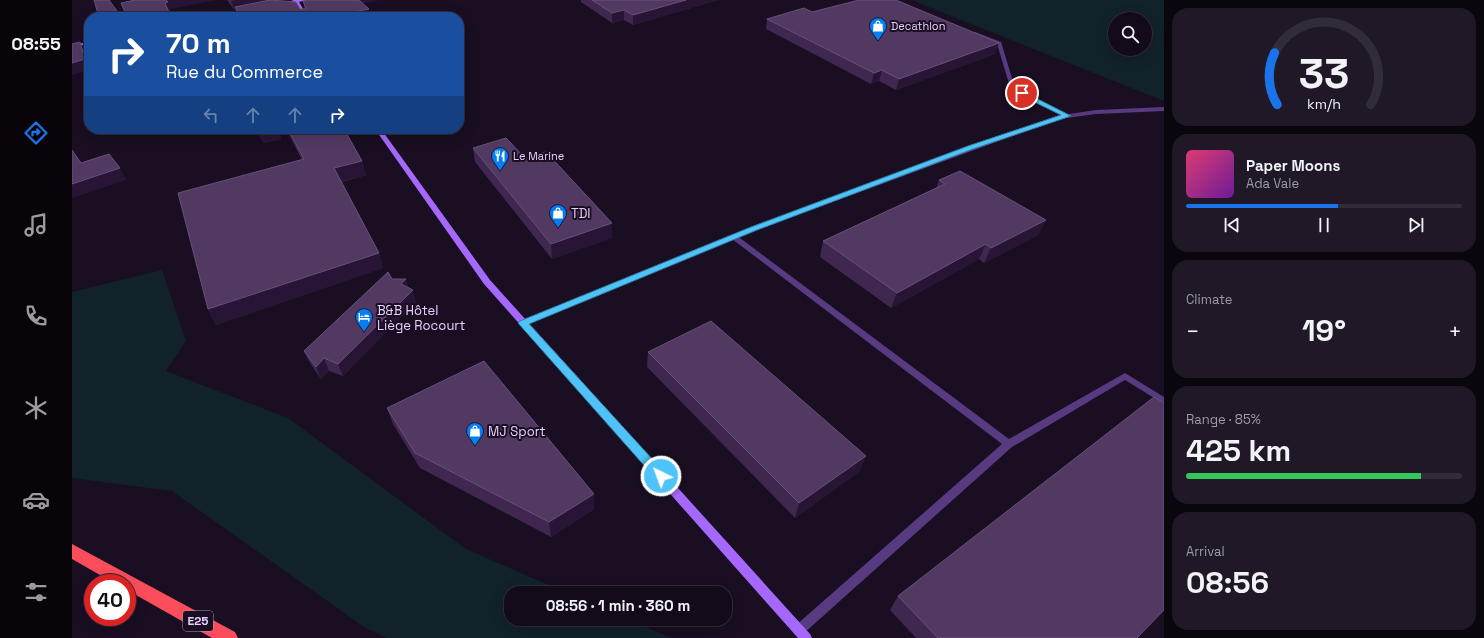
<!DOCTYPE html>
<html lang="en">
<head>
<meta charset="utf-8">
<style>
	body { margin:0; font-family:"Space Grotesk",sans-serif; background:#201827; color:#f1f3f6; height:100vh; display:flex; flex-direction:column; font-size:15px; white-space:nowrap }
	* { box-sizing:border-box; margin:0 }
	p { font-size:13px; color:#9d9aa2 }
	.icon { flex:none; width:22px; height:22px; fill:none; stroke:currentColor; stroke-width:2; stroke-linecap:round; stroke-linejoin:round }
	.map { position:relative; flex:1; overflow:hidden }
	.side { display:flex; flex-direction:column; gap:8px; padding:8px; background:#0a060e; width:320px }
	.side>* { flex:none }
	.guide { position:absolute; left:12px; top:12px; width:380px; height:122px; border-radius:16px; box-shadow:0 4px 16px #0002,0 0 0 1px #322b39; background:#1a4fa0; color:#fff; overflow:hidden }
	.fabs { position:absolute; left:1036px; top:12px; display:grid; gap:8px }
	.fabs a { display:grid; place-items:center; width:44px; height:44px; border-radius:50%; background:#130a1a; box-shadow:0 4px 16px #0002,0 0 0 1px #322b39; font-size:20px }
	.speed { position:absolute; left:12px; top:574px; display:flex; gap:8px; font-size:20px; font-weight:700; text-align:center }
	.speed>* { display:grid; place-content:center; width:52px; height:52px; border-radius:50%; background:#130a1a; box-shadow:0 4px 16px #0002,0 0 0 1px #322b39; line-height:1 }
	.speed .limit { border:6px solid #d22; background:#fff; color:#111 }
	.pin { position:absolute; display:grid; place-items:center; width:34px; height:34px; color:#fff; margin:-17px; border:2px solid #fff; border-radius:50%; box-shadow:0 1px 4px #0007 }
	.me { position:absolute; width:44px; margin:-22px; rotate:318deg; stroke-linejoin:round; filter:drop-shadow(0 0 3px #0008) }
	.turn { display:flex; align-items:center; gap:14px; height:84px; padding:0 16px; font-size:18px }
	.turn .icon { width:52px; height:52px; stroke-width:2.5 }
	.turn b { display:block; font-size:28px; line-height:34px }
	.lanes { display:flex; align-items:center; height:38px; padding:0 16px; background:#0003; justify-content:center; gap:20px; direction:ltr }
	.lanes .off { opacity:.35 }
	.big { font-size:30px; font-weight:600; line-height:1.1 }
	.side .tile { flex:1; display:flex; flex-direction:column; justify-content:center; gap:6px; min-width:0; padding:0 14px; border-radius:16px; background:#201827 }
	.side .dial { align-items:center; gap:0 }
	.dial svg { height:104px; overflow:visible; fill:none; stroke:#322b39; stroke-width:7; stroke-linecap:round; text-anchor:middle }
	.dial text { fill:#f1f3f6; stroke:none }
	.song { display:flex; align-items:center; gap:12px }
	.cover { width:48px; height:48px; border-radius:6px; background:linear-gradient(135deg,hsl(340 70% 55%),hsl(280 70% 35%)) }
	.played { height:4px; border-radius:2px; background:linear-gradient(90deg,#1a73e8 55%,#322b39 55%) }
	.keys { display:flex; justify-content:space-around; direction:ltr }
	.heat { display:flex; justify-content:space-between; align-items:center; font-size:22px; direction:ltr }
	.charge { height:6px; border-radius:3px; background:linear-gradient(90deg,#34c759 85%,#322b39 0) }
	.trip { position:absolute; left:432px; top:586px; width:228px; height:40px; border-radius:16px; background:#130a1a; box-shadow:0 4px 16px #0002,0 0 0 1px #322b39; font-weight:600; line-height:40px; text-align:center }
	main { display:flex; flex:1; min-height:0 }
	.dock { display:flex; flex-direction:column; width:72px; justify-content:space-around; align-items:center; background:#08040a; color:#9d9aa2 }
	.dock .icon { width:28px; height:28px }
	.dock .active { color:#1a73e8 }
	.dock b { font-size:18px; color:#f1f3f6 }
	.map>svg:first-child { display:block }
	.green { fill:#11222b; fill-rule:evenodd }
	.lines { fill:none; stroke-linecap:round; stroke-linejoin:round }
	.lane { fill:#583a80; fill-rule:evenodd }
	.street { fill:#583a80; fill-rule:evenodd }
	.secondary { fill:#a668fc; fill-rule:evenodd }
	.highway { fill:#fc4d5c; fill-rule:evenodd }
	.wall { fill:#3f274f }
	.shaded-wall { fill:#281535 }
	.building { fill:#513962; stroke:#68507a }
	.route { fill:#4fc3f7; stroke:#337fa1 }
	.labels { text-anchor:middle; stroke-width:4; stroke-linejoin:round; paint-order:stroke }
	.far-poi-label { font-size:11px; fill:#e7cffe; stroke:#190e22; text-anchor:start }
	.shield { fill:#190e22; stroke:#a995bc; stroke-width:1 }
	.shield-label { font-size:12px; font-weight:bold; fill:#e7cffe }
	.poi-label { font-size:13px; fill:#e7cffe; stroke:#190e22; text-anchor:start }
</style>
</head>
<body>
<main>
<nav class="dock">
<b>08:55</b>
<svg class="icon active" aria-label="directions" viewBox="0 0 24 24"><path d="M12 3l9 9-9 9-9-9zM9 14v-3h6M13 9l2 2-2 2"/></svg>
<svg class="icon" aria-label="music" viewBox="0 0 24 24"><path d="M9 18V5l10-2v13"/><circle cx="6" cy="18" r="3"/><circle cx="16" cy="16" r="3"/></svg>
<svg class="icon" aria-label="phone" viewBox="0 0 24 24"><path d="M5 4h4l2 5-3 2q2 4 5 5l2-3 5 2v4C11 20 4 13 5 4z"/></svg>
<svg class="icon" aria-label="climate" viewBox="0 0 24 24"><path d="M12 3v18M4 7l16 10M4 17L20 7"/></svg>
<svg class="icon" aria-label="car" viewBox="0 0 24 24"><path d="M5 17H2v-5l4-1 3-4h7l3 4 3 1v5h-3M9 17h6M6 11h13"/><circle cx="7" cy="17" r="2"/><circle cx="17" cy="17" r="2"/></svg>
<svg class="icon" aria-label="filters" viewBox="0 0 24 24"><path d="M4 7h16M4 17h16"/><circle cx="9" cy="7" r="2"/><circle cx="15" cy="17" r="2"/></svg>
</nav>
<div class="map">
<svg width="1092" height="638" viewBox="0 0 1092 638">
	<rect width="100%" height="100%" fill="#190e22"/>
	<path class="green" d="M 839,0 L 1092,0 L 1092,101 ZM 1043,19 L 1073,19 L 1073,49 L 1043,49 Z
		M 90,270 L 114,341 L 94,371 L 216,418 L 394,549 L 495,593 L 439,593 L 439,619 L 555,619 L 599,638 L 315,638 L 292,627 L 100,491 L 0,478 L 0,292 Z"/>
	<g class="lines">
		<path class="lane" d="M 899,32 L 903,32 L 929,42 L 943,88 L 998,115 L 998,117 L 994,117 L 939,90 L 925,44 L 899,34 Z
			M 660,235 L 664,235 L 937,439 L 1053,373 L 1092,397 L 1092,404 L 1053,380 L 940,447 L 731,634 L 727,636 L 723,634 L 721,630 L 723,626 L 930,444 L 660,239 L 658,237 Z"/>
		<path class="street" d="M 1092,107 L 1092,111 L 1024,114 L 987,119 L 684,230 L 454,325 L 448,325 L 447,323 L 448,321 L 680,228 L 984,116 L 1024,110 Z"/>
		<path class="secondary" d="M 222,0 L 234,0 L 227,2 L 236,17 L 232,17 L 224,3 L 211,5 L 209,4 Z
			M 174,10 L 176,10 L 176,12 L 152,17 L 144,17 Z
			M 17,42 L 17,44 L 0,47 L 0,45 Z
			M 303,129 L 309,129 L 418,280 L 738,634 L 740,638 L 726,638 L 412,284 Z"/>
		<path class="highway" d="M 0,544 L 163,632 L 166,638 L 140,638 L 55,590 L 55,583 L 42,583 L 0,559 Z"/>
	</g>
	<path class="wall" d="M 155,0 L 195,0 L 196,1 L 228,9 L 233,9 L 231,1 L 291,3 L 298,17 L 166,17 L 164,11 L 163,11 Z
		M 509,0 L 646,0 L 561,25 L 552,20 L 540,23 L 509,2 Z
		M 740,12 L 923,54 L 824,90 L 807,81 L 799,84 L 694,29 L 695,19 Z
		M 185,129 L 206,129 L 209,139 L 191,143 Z
		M 214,129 L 272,129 L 290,161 L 294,175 L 270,182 L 307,253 L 311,268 L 144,325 L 136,309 L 230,160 Z
		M 401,148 L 453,158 L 540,223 L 540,238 L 480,259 L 403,162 Z
		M 867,180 L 974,220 L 966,235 L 912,263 L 907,259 L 819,308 L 748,257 L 751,241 L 864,188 Z
		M 320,279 L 337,288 L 344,302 L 271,376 L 257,371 L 249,379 L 238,363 L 232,351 Z
		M 576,352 L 788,471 L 723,518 L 575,367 Z
		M 315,408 L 522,509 L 479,537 L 348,468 L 321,424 Z
		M 826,596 L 1065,638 L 844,638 L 818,610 Z"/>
	<path class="shaded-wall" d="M 94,0 L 144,0 L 99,9 L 100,13 L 97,13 L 93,3 Z
		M 164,0 L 195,0 L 197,4 L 163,7 L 164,11 L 163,11 L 159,1 Z
		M 284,0 L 307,0 L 285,5 Z
		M 614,0 L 646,0 L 561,25 L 561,15 Z
		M 297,9 L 298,17 L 258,17 Z
		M 552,10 L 552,20 L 540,23 L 540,13 Z
		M 48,15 L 49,17 L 37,17 Z
		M 8,42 L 13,53 L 17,66 L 17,70 L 0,75 L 0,63 Z
		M 927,43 L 923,54 L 824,90 L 827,79 Z
		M 810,70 L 807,81 L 799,84 L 802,73 Z
		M 195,129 L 206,129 L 209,139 L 191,143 L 187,131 Z
		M 290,161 L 294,175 L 267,182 L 262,168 Z
		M 48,168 L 54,180 L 1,198 L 0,197 L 0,184 Z
		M 974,220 L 966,235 L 912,263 L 919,248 Z
		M 540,223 L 540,238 L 480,259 L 479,244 Z
		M 914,244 L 907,259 L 819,308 L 825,293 Z
		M 307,253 L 311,268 L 144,325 L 136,309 Z
		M 334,279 L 338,291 L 329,284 Z
		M 341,290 L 344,302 L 271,376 L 266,364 Z
		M 252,358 L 257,371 L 249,379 L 244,367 Z
		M 794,456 L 788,471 L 723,518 L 727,503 Z
		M 522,494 L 522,509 L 479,537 L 477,522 Z"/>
	<path class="building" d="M 22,0 L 37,0 L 48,15 L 37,17 L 27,17 Z
		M 63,0 L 94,0 L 96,2 L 93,3 L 99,17 L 55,17 L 49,3 Z
		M 198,0 L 224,2 L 228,9 L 234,9 L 231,1 L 237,0 L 287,0 L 297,9 L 258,17 L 169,17 L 163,7 Z
		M 520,0 L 614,0 L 561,15 L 552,10 L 540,13 Z
		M 787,0 L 824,0 L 927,43 L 827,79 L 810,70 L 802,73 L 695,19 L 732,8 L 740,12 Z
		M 8,42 L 13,59 L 0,63 L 0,44 Z
		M 186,129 L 195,129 L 187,131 Z
		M 216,129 L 272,129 L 290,161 L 262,168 L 307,253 L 136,309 L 106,193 L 232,159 Z
		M 434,138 L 453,158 L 474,152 L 540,223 L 479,244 L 401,148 Z
		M 0,150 L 9,163 L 37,154 L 48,168 L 0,184 Z
		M 888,171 L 974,220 L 919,248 L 914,244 L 825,293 L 751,241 L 873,184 L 867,180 Z
		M 316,272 L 320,279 L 334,279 L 329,284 L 341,290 L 266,364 L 252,358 L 244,367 L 232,351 Z
		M 639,321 L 794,456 L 727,503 L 576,352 Z
		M 412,361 L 522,494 L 477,522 L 343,453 L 315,408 Z
		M 1082,397 L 1092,403 L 1092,610 L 1065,638 L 866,638 L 826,596 Z"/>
	<path class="route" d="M 950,91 L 999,116 L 901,149 L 685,230 L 457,324 L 593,473 L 594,476 L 593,480 L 589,481 L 585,480 L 446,323 L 448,321 L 679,227 L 896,146 L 989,115 L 948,95 L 947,93 Z"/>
	<defs>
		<g id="shop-pin" transform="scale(0.9)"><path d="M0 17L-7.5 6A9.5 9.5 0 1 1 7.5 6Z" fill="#057ef5" stroke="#190e22"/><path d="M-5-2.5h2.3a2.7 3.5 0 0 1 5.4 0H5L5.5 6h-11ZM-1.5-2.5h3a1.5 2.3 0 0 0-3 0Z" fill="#fff"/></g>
		<g id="restaurant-pin" transform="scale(0.9)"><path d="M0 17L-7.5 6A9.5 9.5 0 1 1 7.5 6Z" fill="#057ef5" stroke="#190e22"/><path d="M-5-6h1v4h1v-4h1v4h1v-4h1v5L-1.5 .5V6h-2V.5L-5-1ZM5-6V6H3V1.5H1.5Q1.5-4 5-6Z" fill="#fff"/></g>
		<g id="hotel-pin" transform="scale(0.9)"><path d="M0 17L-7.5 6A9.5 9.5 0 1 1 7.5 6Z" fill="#057ef5" stroke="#190e22"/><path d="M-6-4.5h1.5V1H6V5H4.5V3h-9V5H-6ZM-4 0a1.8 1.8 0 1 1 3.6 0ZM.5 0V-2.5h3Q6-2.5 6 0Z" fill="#fff"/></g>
	</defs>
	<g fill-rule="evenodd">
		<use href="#shop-pin" x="806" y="26"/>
		<use href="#restaurant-pin" x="428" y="156"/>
		<use href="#shop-pin" x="486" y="213"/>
		<use href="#hotel-pin" x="292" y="317"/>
		<use href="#shop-pin" x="403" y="431"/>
	</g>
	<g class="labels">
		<g class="far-poi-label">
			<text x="819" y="30">Decathlon</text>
			<text x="441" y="160">Le Marine</text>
		</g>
		<rect class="shield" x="111" y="611" width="30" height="20" rx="3"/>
		<g class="shield-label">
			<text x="126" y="625">E25</text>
		</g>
		<g class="poi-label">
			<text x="499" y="218">TDI</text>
			<text x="305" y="315">B&amp;B Hôtel<tspan x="305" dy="15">Liège Rocourt</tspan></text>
			<text x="416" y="436">MJ Sport</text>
		</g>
	</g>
</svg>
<div class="fabs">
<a><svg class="icon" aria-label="search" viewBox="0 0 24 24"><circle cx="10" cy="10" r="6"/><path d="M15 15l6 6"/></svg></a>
</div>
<div class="speed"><div class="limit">40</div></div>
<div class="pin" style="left:950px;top:93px;background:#d93025"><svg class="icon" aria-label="arrive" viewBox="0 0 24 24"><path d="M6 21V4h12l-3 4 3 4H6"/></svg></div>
<svg class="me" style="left:589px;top:476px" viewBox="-20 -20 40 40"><circle r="17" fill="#4fc3f7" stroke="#fff" stroke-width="3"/><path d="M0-11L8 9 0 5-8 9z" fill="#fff"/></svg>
<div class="trip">08:56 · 1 min · 360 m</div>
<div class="guide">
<div class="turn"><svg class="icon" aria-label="right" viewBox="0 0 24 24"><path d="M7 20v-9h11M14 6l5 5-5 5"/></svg><div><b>70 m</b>Rue du Commerce</div></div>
<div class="lanes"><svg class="icon off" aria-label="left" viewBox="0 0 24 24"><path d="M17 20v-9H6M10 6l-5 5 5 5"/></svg><svg class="icon off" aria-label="ahead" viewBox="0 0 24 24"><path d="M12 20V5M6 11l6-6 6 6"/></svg><svg class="icon off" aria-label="ahead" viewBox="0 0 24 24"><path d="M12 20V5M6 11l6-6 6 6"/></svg><svg class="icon" aria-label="right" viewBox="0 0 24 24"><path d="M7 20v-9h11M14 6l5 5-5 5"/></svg></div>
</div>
</div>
<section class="side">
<div class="tile dial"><svg viewBox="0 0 100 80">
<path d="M14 69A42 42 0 1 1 86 69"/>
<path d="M14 69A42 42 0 0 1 12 29" stroke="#1a73e8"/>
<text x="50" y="56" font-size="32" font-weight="700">33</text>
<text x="50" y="72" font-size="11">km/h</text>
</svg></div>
<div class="tile">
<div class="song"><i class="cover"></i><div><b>Paper Moons</b><p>Ada Vale</p></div></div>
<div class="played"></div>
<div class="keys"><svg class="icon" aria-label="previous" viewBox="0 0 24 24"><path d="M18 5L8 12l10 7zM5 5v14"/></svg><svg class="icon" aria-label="pause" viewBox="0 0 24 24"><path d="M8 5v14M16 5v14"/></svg><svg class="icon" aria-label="next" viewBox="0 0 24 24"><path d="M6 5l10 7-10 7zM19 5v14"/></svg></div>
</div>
<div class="tile"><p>Climate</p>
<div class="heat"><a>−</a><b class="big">19°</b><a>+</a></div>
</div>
<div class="tile"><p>Range · 85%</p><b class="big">425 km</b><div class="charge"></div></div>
<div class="tile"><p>Arrival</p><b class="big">08:56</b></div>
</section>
</main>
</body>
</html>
